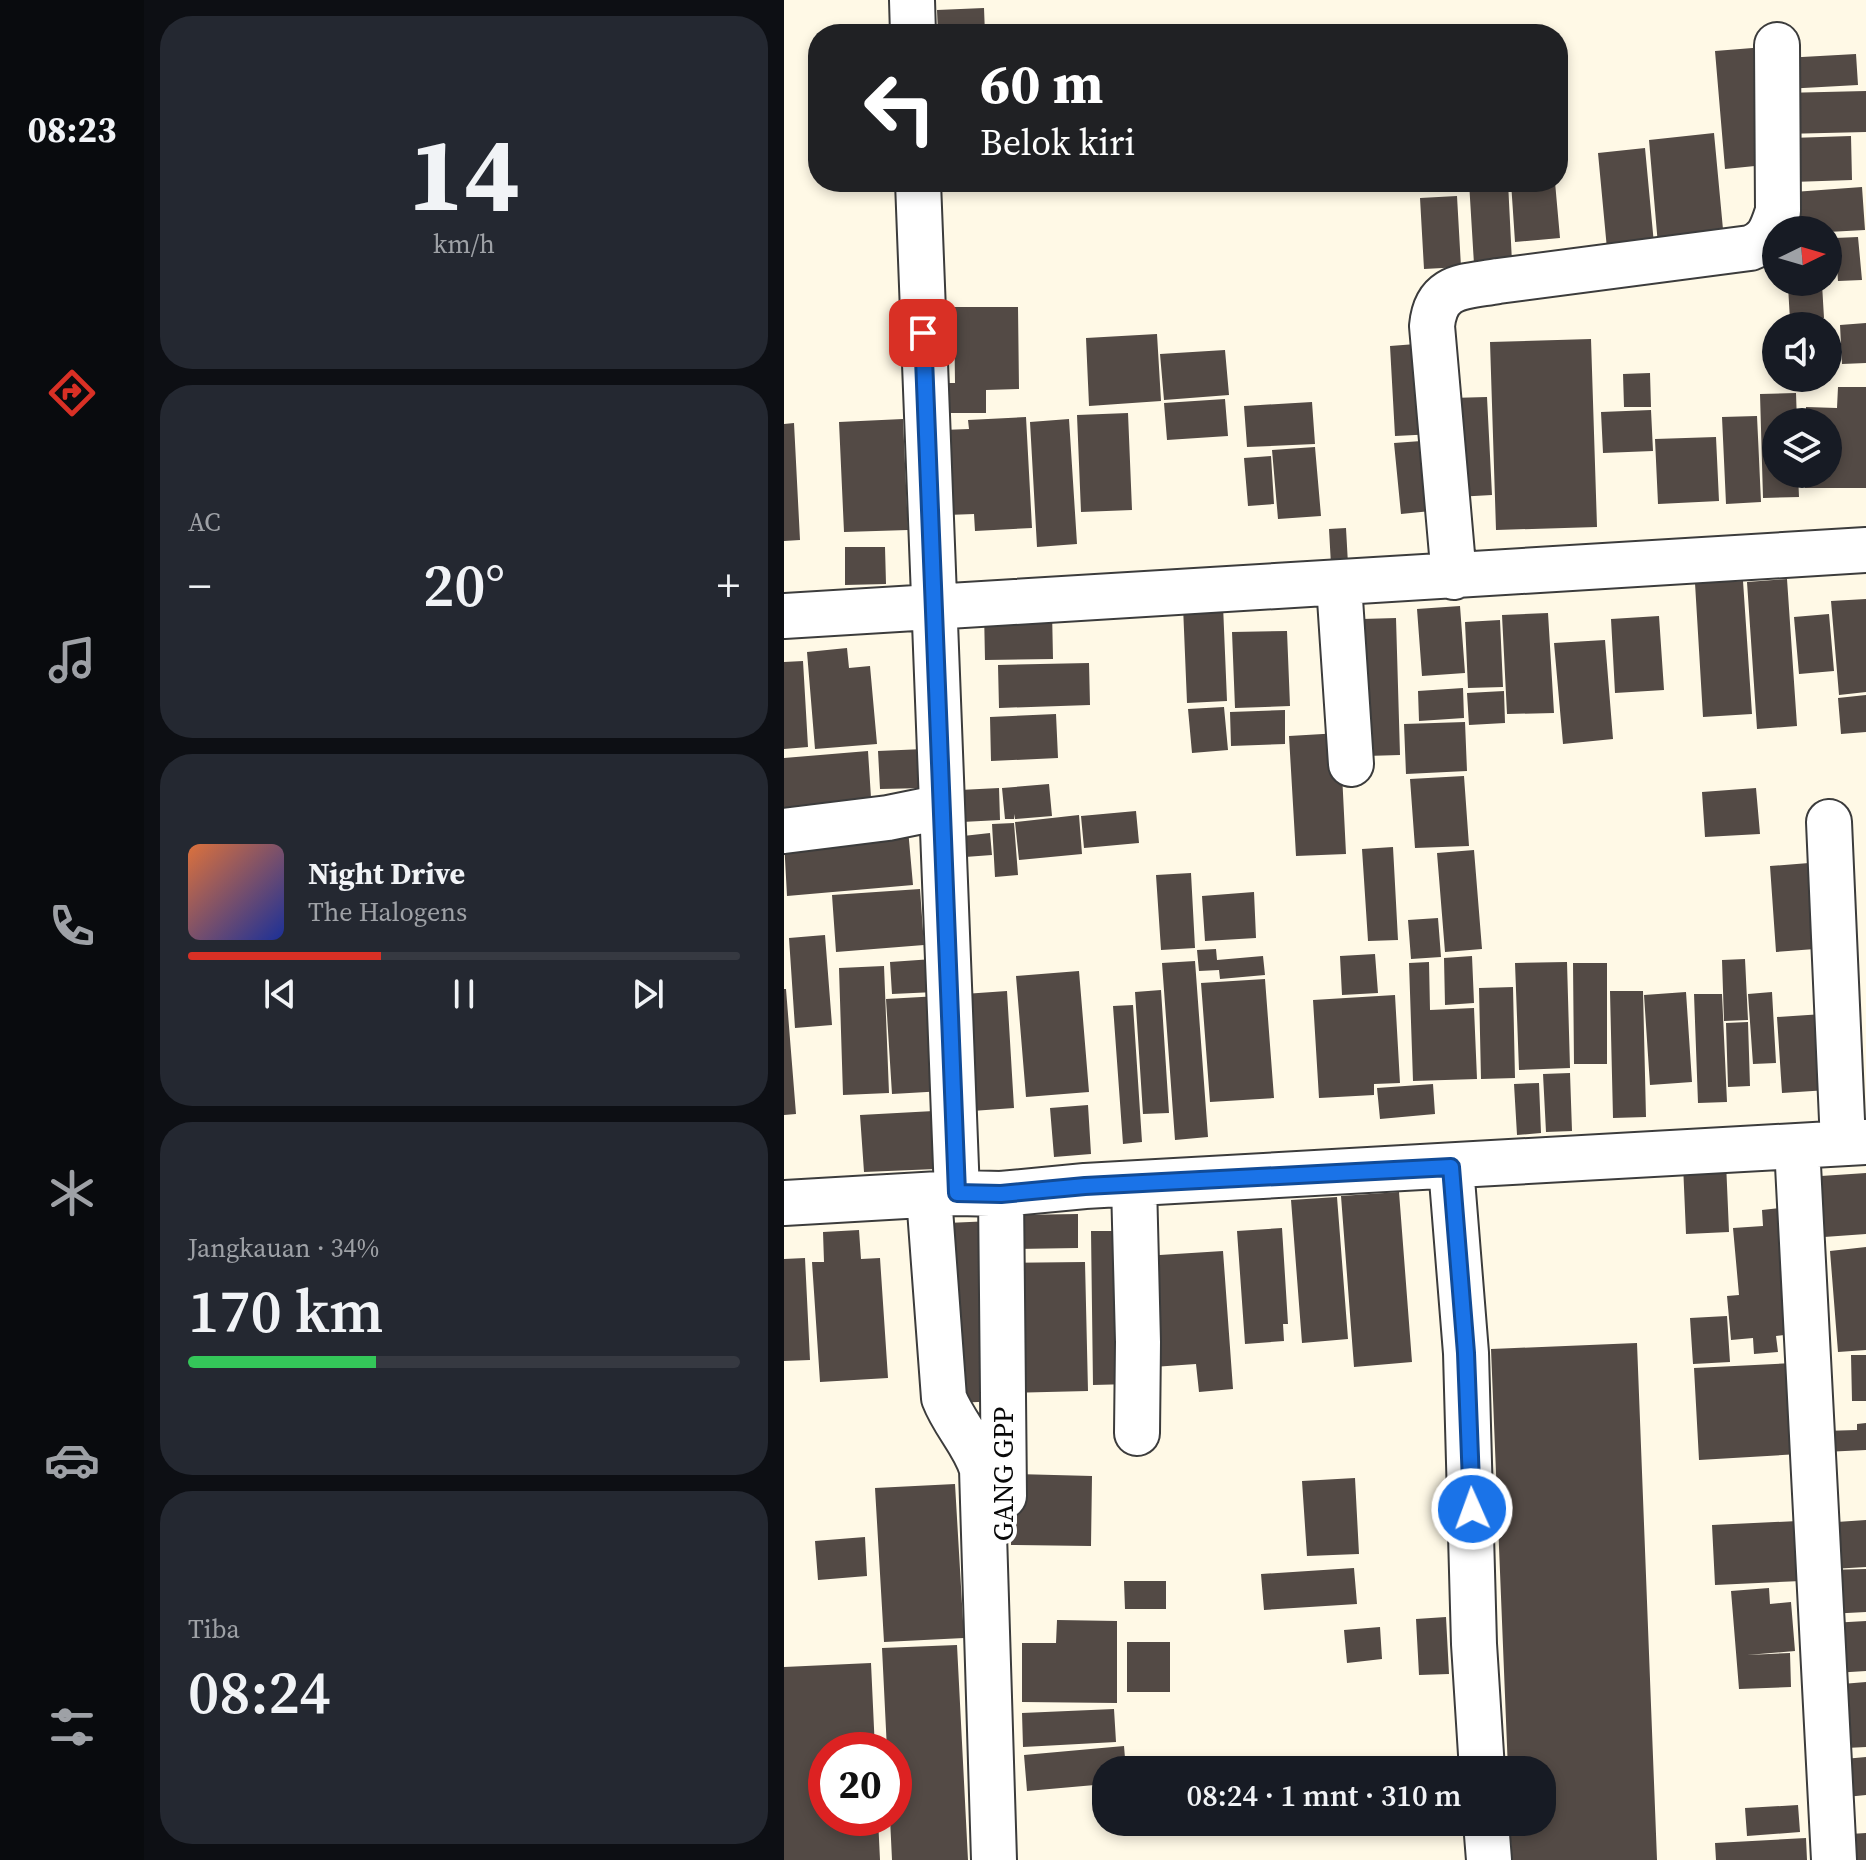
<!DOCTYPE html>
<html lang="id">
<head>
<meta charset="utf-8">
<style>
	body { margin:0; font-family:"Source Serif 4",serif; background:#242831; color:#f1f3f6; height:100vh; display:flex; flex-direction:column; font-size:30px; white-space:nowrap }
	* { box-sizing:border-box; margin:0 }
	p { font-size:26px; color:#9ea1a6 }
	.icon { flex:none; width:44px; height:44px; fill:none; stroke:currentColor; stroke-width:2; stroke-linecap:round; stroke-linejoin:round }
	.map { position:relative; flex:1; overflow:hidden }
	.panel { display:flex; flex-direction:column; gap:16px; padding:16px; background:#0d0f14; width:640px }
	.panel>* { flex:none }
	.banner { position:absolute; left:24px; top:24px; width:760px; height:168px; border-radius:32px; box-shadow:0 4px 12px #0003; background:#202124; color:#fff; overflow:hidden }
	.needle { width:52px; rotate:85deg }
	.buttons { position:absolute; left:978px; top:216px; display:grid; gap:16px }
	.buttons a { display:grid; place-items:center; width:80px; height:80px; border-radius:50%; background:#171b24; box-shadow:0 4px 12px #0003; font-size:40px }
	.speed { position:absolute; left:24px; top:1732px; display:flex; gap:16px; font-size:40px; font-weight:700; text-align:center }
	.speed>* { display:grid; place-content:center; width:104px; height:104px; border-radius:50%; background:#171b24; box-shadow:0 4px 12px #0003; line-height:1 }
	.speed .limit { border:12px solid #d22; background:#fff; color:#111 }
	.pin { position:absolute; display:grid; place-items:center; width:68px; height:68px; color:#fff; margin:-34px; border-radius:16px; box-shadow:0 4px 12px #0006 }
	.me { position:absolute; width:88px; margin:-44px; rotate:358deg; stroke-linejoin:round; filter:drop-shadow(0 0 6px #0008) }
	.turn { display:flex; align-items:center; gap:28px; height:168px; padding:0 40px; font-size:36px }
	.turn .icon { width:104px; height:104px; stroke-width:2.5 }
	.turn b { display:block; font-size:56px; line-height:68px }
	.big { font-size:60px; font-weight:600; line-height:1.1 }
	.panel .card { flex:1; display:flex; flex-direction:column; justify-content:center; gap:12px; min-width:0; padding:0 28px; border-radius:32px; background:#242831 }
	.panel .dial { align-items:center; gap:0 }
	.dial b { font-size:104px; line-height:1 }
	.song { display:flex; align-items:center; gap:24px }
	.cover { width:96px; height:96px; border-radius:12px; background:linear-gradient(135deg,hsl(20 70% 55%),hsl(230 70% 35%)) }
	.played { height:8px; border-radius:4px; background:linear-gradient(90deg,#d93025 35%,#363941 35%) }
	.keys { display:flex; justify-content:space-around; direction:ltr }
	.heat { display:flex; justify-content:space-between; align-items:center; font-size:44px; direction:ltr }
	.charge { height:12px; border-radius:6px; background:linear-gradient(90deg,#34c759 34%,#363941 0) }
	.trip { position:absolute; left:308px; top:1756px; width:464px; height:80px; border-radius:32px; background:#171b24; box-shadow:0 4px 12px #0003; font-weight:600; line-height:80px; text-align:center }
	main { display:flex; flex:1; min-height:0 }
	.tab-bar { display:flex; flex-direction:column; width:144px; justify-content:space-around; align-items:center; background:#090b0e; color:#9ea1a6 }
	.tab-bar .icon { width:56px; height:56px }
	.tab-bar .active { color:#d93025 }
	.tab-bar b { font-size:36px; color:#f1f3f6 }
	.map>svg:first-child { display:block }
	.building { fill:#534a45 }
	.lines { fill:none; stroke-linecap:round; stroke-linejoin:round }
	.minor-casing { stroke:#3c3c3c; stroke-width:48 }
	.minor { stroke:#fff; stroke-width:44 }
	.route-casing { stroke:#114b97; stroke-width:20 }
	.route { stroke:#1a73e8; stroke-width:14 }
	.labels { text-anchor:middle; stroke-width:8; stroke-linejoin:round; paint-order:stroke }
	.street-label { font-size:28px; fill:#090909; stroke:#fff }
</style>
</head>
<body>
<main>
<nav class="tab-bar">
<b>08:23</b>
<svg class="icon active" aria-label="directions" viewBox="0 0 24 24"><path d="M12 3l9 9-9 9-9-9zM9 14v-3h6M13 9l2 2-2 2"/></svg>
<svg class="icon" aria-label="music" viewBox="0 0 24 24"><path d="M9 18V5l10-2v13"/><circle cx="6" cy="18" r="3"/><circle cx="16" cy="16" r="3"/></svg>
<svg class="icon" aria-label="phone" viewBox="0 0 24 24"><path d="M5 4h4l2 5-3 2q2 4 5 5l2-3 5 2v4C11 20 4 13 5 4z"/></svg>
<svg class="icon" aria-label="climate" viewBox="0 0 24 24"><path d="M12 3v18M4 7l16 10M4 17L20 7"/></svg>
<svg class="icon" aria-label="car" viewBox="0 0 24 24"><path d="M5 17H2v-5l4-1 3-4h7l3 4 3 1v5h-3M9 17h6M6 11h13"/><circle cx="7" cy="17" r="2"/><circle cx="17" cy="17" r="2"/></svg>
<svg class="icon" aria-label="filters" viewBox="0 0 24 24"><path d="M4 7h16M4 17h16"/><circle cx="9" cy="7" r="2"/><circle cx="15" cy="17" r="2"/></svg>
</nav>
<section class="panel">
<div class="card dial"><b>14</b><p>km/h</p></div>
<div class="card"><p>AC</p>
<div class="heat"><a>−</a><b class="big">20°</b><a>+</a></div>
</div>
<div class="card">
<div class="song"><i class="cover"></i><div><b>Night Drive</b><p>The Halogens</p></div></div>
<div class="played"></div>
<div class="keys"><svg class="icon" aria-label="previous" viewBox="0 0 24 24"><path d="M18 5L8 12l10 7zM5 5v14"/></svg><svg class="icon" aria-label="pause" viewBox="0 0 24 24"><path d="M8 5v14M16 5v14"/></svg><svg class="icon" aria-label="next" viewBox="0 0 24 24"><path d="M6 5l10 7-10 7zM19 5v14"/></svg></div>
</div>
<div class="card"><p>Jangkauan · 34%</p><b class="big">170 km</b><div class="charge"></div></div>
<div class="card"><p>Tiba</p><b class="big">08:24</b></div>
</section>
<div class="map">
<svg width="1082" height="1860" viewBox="0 0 1082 1860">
	<rect width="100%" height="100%" fill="#fff9e6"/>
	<path class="building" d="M 200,8 L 201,34 L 154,34 L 153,10 Z
		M 981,47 L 991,164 L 941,169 L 931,51 Z
		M 1072,54 L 1074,85 L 1001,89 L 1000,58 Z
		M 1082,91 L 1082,132 L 999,134 L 998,93 Z
		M 930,133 L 940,240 L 874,245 L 865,140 Z
		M 1067,136 L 1068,180 L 1008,182 L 1007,138 Z
		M 861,148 L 870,244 L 823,249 L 814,153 Z
		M 685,182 L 724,182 L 728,262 L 690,264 Z
		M 727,182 L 771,182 L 776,238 L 731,242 Z
		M 1078,187 L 1081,230 L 1044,232 L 1044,230 L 999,230 L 996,193 Z
		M 673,196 L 677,267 L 640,269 L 636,198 Z
		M 1074,237 L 1078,280 L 1054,281 L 1051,238 Z
		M 1044,242 L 1048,242 L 1051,277 L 1044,278 Z
		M 1038,284 L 1040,318 L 1006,320 L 1004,286 Z
		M 170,307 L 234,307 L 235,389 L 202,390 L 202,413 L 159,413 L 158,383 L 171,383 Z
		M 1082,323 L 1082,363 L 1058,364 L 1056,325 Z
		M 373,334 L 377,401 L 305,406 L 302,338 Z
		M 807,339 L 813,527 L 712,530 L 706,342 Z
		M 645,343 L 651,434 L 611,436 L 606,346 Z
		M 441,350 L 445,395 L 380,400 L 376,354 Z
		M 866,373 L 867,407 L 840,407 L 839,374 Z
		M 1054,387 L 1082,387 L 1082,488 L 1021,488 L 1021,474 L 1044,474 L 1044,422 L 1022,422 L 1022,407 L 1053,408 Z
		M 1012,393 L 1013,422 L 992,422 L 992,474 L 1014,474 L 1015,497 L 979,498 L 976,394 Z
		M 703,397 L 708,495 L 672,497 L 667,398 Z
		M 441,399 L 444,436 L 383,440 L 380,403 Z
		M 528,402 L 531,444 L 463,447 L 460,406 Z
		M 867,410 L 869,451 L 819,453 L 817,412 Z
		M 344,413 L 348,510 L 297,512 L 293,415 Z
		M 973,416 L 977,502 L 942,504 L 938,417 Z
		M 242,417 L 248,528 L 191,531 L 190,514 L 163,515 L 159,430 L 185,429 L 184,420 Z
		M 119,419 L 124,530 L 60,532 L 55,422 Z
		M 285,419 L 293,544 L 253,547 L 246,422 Z
		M 10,423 L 16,540 L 0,541 L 0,424 Z
		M 932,437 L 935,501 L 874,504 L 871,439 Z
		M 651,440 L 657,510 L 617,514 L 610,443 Z
		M 531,447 L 537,516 L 494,519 L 488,450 Z
		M 487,456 L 490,504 L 464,506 L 460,458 Z
		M 562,528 L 564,564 L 547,565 L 545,529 Z
		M 61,547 L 101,547 L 102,584 L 61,585 Z
		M 1003,579 L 1013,726 L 973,729 L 963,582 Z
		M 959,581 L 968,714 L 919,717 L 911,583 Z
		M 1082,599 L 1082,692 L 1055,695 L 1047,601 Z
		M 439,605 L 443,701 L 403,703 L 399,606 Z
		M 676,606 L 681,673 L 638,676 L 633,609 Z
		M 268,610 L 269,659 L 201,660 L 200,611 Z
		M 764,613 L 770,713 L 723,714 L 718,615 Z
		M 1045,614 L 1050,671 L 1015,674 L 1010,617 Z
		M 875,616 L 880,690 L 831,693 L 827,619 Z
		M 612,618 L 616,755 L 582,756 L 578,619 Z
		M 716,620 L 719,687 L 684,688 L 681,622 Z
		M 503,631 L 506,706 L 451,708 L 448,632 Z
		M 821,640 L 829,739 L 779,744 L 770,643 Z
		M 63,648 L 65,668 L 86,666 L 93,744 L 31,749 L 23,652 Z
		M 19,661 L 24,747 L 0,749 L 0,662 Z
		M 305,663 L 306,705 L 215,708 L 214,665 Z
		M 679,688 L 680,718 L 635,721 L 634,691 Z
		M 720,691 L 721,723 L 685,725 L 683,693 Z
		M 1082,695 L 1082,732 L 1057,734 L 1054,698 Z
		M 440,707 L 444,750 L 408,753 L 404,709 Z
		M 501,710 L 501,744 L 447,746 L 446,712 Z
		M 272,714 L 274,758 L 207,761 L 206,717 Z
		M 681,722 L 683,771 L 622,774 L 620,724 Z
		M 556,733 L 562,854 L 512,856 L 505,736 Z
		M 140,749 L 141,788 L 96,789 L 94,751 Z
		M 84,751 L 88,813 L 0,820 L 0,758 Z
		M 680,776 L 685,846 L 631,848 L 626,779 Z
		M 265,784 L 268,816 L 231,819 L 231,814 L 230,819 L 221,819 L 218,788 Z
		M 215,788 L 216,820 L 178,822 L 176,790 Z
		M 972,788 L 976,834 L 921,837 L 918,792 Z
		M 352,811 L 355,843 L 300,848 L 297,816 Z
		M 295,815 L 298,854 L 235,860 L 231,822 Z
		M 230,823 L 234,875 L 211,877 L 208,824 Z
		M 124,829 L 129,885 L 3,896 L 0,840 Z
		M 206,833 L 208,855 L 181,857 L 179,836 Z
		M 609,847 L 614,940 L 584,941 L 578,849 Z
		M 690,850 L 698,949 L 661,952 L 653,853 Z
		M 1025,863 L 1031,949 L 992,952 L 986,866 Z
		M 407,873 L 411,948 L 377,950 L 372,875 Z
		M 136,889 L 140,945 L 52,952 L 48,895 Z
		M 470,892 L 472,938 L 421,941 L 418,896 Z
		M 654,918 L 657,957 L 627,959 L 624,920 Z
		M 41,935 L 48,1025 L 11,1028 L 5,938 Z
		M 432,949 L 433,960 L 479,956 L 481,975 L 436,979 L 435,970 L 415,971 L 413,950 Z
		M 591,954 L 594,993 L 558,995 L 556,956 Z
		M 688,956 L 690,1003 L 661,1005 L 660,958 Z
		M 149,959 L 151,992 L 108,994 L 106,962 Z
		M 961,959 L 964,1020 L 940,1021 L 938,960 Z
		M 411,961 L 424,1137 L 391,1140 L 378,963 Z
		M 645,962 L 646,1010 L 690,1008 L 693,1079 L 629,1081 L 625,963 Z
		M 783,962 L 786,1068 L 735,1070 L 731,963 Z
		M 789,963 L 823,963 L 823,1064 L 790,1064 Z
		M 100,966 L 105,1093 L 59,1095 L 55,968 Z
		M 295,971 L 305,1092 L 242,1097 L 232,976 Z
		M 481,979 L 490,1098 L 426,1102 L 417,983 Z
		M 729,987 L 731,1078 L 697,1079 L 695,988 Z
		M 0,989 L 2,989 L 12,1114 L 0,1115 Z
		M 377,990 L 385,1113 L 359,1114 L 351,992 Z
		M 223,991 L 230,1108 L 188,1111 L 180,994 Z
		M 826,991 L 859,991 L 862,1117 L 829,1118 Z
		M 902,992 L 908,1082 L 866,1085 L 860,995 Z
		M 988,992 L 992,1063 L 969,1064 L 964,994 Z
		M 910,994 L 938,994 L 943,1102 L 914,1103 Z
		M 611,995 L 616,1083 L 590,1084 L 590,1095 L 535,1098 L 529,1000 Z
		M 155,996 L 160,1091 L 108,1094 L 102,999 Z
		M 349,1005 L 358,1142 L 339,1144 L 329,1006 Z
		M 1039,1014 L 1044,1090 L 998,1093 L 993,1017 Z
		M 964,1022 L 966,1086 L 944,1087 L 942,1023 Z
		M 786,1073 L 788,1131 L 762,1132 L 759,1074 Z
		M 755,1083 L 757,1133 L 733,1135 L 730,1084 Z
		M 649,1084 L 651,1114 L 596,1119 L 593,1088 Z
		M 304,1105 L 307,1154 L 270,1157 L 266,1108 Z
		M 150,1111 L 152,1169 L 80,1172 L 76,1115 Z
		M 942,1162 L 945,1232 L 902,1234 L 899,1164 Z
		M 1082,1173 L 1082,1234 L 1026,1238 L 1022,1177 Z
		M 615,1192 L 628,1362 L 570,1367 L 557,1196 Z
		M 553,1197 L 564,1339 L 518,1343 L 507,1200 Z
		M 997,1208 L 1008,1334 L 992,1336 L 994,1352 L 970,1354 L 969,1338 L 947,1340 L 943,1296 L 955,1295 L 949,1228 L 979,1226 L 978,1210 Z
		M 294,1214 L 294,1248 L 232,1249 L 232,1215 Z
		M 208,1221 L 216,1401 L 172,1403 L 163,1223 Z
		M 498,1228 L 504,1324 L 499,1324 L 500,1341 L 461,1344 L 453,1231 Z
		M 75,1230 L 77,1259 L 96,1258 L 104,1378 L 36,1382 L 28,1262 L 40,1262 L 39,1232 Z
		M 307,1231 L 345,1231 L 347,1384 L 309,1385 Z
		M 1082,1247 L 1082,1350 L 1054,1352 L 1046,1251 Z
		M 439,1251 L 449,1389 L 415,1392 L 412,1364 L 369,1367 L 360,1256 Z
		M 21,1258 L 26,1360 L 0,1361 L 0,1259 Z
		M 301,1262 L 304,1391 L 225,1393 L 222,1263 Z
		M 943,1316 L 946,1362 L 909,1364 L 906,1318 Z
		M 853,1343 L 873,1860 L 728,1860 L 726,1822 L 758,1822 L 758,1770 L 724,1770 L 707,1349 Z
		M 1067,1355 L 1082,1355 L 1082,1401 L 1068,1401 Z
		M 1009,1363 L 1015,1454 L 915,1460 L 910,1368 Z
		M 1082,1423 L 1082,1450 L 1040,1452 L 1039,1431 L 1073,1430 L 1073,1424 Z
		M 228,1474 L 308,1476 L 307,1546 L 227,1545 Z
		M 571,1478 L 575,1554 L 523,1556 L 518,1481 Z
		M 171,1484 L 180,1638 L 100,1642 L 91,1488 Z
		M 1082,1520 L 1082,1567 L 1048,1569 L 1038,1523 Z
		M 1014,1521 L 1017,1581 L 931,1585 L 928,1525 Z
		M 81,1537 L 83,1576 L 34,1580 L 31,1541 Z
		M 570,1568 L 573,1604 L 480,1610 L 477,1574 Z
		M 1082,1569 L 1082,1612 L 1044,1614 L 1042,1570 Z
		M 340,1581 L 382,1581 L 382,1609 L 341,1609 Z
		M 985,1588 L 986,1604 L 1007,1602 L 1011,1651 L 963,1655 L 1006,1653 L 1007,1687 L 955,1689 L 947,1591 Z
		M 662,1617 L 665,1674 L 635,1675 L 632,1619 Z
		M 273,1620 L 333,1621 L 333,1703 L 238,1702 L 238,1643 L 272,1643 Z
		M 1082,1621 L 1082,1671 L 1050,1673 L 1047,1623 Z
		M 596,1627 L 598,1659 L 563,1663 L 560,1630 Z
		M 343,1642 L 386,1642 L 386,1692 L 343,1692 Z
		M 173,1645 L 184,1860 L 108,1860 L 106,1818 L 110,1818 L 110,1750 L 103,1750 L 98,1648 Z
		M 87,1663 L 91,1750 L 42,1750 L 42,1818 L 94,1818 L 96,1860 L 0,1860 L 0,1667 Z
		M 1082,1682 L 1082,1747 L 1062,1748 L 1058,1684 Z
		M 330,1709 L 332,1742 L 239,1747 L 238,1713 Z
		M 340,1746 L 342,1770 L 322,1770 L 322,1784 L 243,1791 L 240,1755 Z
		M 1082,1757 L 1082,1795 L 1062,1797 L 1060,1759 Z
		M 1014,1805 L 1016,1832 L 963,1836 L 961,1808 Z
		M 1082,1833 L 1082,1860 L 1068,1860 L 1066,1834 Z
		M 1022,1838 L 1023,1860 L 932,1860 L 931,1843 Z"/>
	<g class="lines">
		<g class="minor-casing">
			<path id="minor" d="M 128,0 L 129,34
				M 134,182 L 173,1193
				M 670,577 L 648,326 C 652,284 680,287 714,281 L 966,248 C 985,241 988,229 994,211 L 993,45
				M 555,584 L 567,764
				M 0,616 L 1082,550
				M 1045,822 L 1059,1143
				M 0,831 L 104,818 L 158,807
				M 1013,1146 L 1050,1860
				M 667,1167 L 682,1353 L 690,1644 L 698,1770
				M 350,1184 L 354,1342 L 353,1433
				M 217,1194 L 220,1496
				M 145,1196 L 160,1398 C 170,1424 190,1443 198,1469 L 210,1860
				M 0,1203 L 173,1193 L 217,1194 L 301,1186 L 1082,1142
				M 702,1822 L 705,1860"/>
		</g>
		<use href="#minor" class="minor"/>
	</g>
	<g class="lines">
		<g class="route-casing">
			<path id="route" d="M 139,333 L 173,1193 L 217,1194 L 301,1186 L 667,1167 L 682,1353 L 688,1509"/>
		</g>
		<use href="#route" class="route"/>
	</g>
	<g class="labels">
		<g class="street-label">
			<text transform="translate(219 1474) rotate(-90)" y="10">GANG GPP</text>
		</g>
	</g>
</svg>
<div class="buttons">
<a><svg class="needle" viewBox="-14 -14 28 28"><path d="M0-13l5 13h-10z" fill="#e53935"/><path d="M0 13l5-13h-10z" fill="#9ea1a6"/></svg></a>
<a><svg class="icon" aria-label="sound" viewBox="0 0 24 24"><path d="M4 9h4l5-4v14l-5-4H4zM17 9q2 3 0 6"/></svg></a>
<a><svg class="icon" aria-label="layers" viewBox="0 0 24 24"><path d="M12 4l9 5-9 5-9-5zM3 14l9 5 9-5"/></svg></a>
</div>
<div class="speed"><div class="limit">20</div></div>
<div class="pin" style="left:139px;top:333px;background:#d93025"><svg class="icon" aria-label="arrive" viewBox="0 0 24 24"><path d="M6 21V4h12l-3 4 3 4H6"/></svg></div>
<svg class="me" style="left:688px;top:1509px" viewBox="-20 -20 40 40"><circle r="17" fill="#1a73e8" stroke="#fff" stroke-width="3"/><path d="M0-11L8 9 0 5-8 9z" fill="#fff"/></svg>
<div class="trip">08:24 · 1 mnt · 310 m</div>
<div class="banner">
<div class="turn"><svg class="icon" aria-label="left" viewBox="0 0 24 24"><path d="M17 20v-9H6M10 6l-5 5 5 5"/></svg><div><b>60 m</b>Belok kiri</div></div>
</div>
</div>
</main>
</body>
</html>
